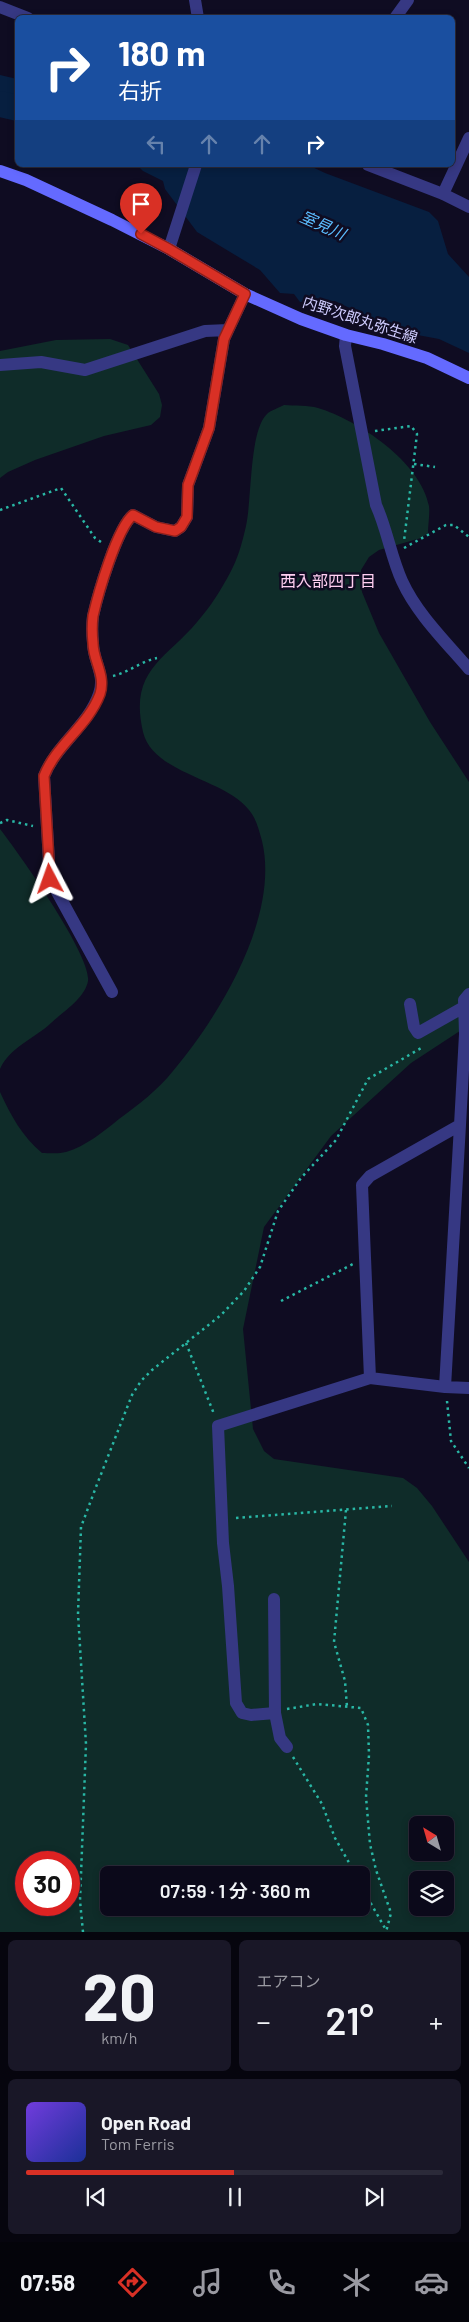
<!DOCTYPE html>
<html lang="ja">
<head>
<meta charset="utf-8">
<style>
	body { margin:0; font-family:Barlow,"Noto Sans JP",sans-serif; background:#191727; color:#f1f3f6; height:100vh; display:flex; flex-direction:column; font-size:19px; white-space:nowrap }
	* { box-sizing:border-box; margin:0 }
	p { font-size:16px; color:#9a9aa2 }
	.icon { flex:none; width:28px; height:28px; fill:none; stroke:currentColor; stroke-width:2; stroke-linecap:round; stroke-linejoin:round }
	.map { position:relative; height:1932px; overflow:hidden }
	.drawer { display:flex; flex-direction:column; gap:8px; padding:8px; background:#06050e; flex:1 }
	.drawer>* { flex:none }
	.guide { position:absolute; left:15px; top:15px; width:440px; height:152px; border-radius:8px; box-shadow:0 2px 8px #0003,0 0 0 1px #2b2a39; background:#1a4fa0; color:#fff; overflow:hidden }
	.needle { width:32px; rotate:323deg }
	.controls { position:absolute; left:409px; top:1816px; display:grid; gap:10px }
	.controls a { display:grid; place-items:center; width:45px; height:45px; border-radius:8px; background:#0b091a; box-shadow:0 2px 8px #0003,0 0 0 1px #2b2a39; font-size:25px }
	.speed { position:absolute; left:15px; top:1851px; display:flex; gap:10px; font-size:25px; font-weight:700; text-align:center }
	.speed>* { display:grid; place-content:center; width:65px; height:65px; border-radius:50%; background:#0b091a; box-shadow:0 2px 8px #0003,0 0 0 1px #2b2a39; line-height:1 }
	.speed .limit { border:8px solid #d22; background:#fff; color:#111 }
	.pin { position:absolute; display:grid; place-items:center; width:42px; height:42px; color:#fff; margin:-51px -21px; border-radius:50% 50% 50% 0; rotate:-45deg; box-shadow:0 0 5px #0007 }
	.pin .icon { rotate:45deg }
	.me { position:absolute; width:55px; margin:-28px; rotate:356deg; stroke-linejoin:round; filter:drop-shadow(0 0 4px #0008) }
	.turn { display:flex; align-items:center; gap:18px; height:105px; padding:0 20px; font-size:22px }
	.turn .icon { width:65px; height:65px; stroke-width:2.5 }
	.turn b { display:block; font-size:35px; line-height:42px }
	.lanes { display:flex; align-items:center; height:48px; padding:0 20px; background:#0003; justify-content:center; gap:25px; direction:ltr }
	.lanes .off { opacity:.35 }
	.big { font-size:38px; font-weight:600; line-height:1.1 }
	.drawer .widget { flex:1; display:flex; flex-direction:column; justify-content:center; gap:8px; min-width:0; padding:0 18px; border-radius:8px; background:#191727 }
	.drawer .dial { align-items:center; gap:0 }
	.dial b { font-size:65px; line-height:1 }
	.song { display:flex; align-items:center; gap:15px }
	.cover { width:60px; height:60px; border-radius:8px; background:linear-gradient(135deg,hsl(260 70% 55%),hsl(230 70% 35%)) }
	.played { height:5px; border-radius:2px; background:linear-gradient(90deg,#d93025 50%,#2b2a39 50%) }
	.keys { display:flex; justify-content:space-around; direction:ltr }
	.heat { display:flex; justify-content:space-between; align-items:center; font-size:28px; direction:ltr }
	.drawer .tiles { flex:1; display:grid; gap:8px; grid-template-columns:1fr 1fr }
	.widget:last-child { grid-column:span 2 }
	.trip { position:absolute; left:100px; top:1866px; width:270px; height:50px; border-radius:8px; background:#0b091a; box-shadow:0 2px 8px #0003,0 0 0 1px #2b2a39; font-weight:600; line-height:50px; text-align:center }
	.dock { display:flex; height:80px; justify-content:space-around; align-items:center; background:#04040a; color:#9a9aa2 }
	.dock .icon { width:35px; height:35px }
	.dock .current { color:#d93025 }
	.dock b { font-size:22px; color:#f1f3f6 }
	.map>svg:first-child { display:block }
	.green { fill:#0f2c29; fill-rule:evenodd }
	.water { fill:#071f40 }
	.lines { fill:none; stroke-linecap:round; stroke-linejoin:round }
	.river { stroke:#071f40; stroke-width:26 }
	.path { stroke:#29b7a5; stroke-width:2.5; stroke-dasharray:2.5 4; stroke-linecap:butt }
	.minor { stroke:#363883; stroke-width:12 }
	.secondary { stroke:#646aff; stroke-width:12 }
	.route-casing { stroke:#8d1f18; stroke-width:12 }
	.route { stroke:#d93025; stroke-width:9 }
	.labels { text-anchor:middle; stroke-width:5; stroke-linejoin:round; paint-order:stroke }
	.street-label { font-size:15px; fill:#d0cdff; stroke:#0f0c22 }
	.water-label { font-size:16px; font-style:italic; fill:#5bbdff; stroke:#0f0c22 }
	.neighbourhood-label { font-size:16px; fill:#ffcff1; stroke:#0f0c22 }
</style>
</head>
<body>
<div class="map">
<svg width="469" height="1932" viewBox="0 0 469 1932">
	<rect width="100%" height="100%" fill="#0f0c22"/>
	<path class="green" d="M 110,339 L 128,345 L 159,394 L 162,405 L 160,417 L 151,425 L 104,436 L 35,460 L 8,472 L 0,478 L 0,351 L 56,340 Z
		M 284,405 C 295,406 308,405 318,408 C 358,420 421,462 429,506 C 430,514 428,525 428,533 L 421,538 L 379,550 L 369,557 L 361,570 L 362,592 L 379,633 L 430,722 L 469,782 L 469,1025 L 411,1063 L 331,1136 L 264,1227 L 243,1329 L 253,1429 L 264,1451 L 274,1459 L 403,1478 L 417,1488 L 432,1506 L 469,1562 L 469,1932 L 0,1932 L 0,1092 C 11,1116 22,1136 42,1153 C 49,1153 59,1154 66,1152 C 86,1146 103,1132 119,1119 C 138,1105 158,1090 173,1071 C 220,1015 280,916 262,841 C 259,830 256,818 249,810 C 224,778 153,774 143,732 C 128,667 169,659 202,616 C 214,602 225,583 233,567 C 239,555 243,539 246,526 C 252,499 249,431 267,414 C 271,410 279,408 284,405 ZM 418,1825 L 445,1825 L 445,1852 L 418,1852 ZM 26,1862 L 69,1862 L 69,1905 L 26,1905 ZM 109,1875 L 361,1875 L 361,1908 L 109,1908 ZM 418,1880 L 445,1880 L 445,1908 L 418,1908 Z
		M 0,829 C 18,852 92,956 88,981 C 85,998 63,1012 51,1023 C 34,1039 10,1047 0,1069 Z"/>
	<path class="water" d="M 0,75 L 17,79 L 17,103 L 0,100 Z
		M 137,165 L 308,165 L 325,173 L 429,212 L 438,221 L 448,254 L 469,277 L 469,353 L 439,339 L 364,325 L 360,313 L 335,301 L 300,302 L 294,294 L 280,293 L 260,270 L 197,232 L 165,189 L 163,181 L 143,171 Z"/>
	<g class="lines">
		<path class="river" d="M 0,104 L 18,108"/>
		<path class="path" d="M 375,431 L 411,426 L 417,434 L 404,541
			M 414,464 L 435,467
			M 0,510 L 61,488 L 95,538 L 101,542
			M 404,548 L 446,525 L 454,525 L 469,537
			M 113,676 C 129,672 142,661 157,658
			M 0,823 L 7,820 L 33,826
			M 281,1301 L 353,1264
			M 186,1343 L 214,1414
			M 447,1401 L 451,1441 L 469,1468
			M 346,1510 L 334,1642 L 345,1681 L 347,1707
			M 236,1518 L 392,1506
			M 287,1709 L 317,1704 L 361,1708 L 368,1725 L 369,1755 L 366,1797 L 370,1844 L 376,1870 L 391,1913 L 386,1932
			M 293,1757 L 322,1804 L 335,1838 L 356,1875
			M 361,1886 L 386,1930
			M 83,1932 L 80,1901 L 86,1744 L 78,1614 L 81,1527 L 96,1487 L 132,1395 L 141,1381 L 152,1370 L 221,1315 L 244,1291 L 260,1267 L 278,1211 L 301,1178 L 336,1140 L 368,1079 L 423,1047"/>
		<path class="minor" d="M 195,0 L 198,18
			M 0,7 L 28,18
			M 395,18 L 408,0
			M 368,165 L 443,194 L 469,207
			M 443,194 L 469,138
			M 169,249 L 196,165
			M 346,335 L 345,346 L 376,505 C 387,529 391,557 402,581 C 417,614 446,642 469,669
			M 0,365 L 41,362 L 85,370 L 205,331 L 228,330
			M 112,992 L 50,879 L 44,776 C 56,745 88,726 99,694 C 106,675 93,661 93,643 C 92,634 92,624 93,616 C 98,594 117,528 133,515 L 156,527 L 175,531 L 181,527 L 187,517 L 188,485 L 209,428 L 224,339 L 245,294
			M 410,1004 L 414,1027 L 418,1033 L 464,1007
			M 460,1125 L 445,1387 L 469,1388
			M 370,1378 L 445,1387
			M 274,1599 L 275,1713 L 280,1738 L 287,1747
			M 275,1713 L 251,1715 L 242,1713 L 236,1703 L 228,1586 L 223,1543 L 218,1426 L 370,1378 L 362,1185 L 370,1176 L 460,1125 L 465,1034 L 464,1000 L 469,994"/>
		<path class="secondary" d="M 0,171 L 26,180 L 112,220 L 169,249 L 245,294 L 301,319 L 346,335 L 383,344 L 427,358 L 469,378"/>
	</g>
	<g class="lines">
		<g class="route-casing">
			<path id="route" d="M 50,879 L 44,776 C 56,745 88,726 100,694 C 106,675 93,661 93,643 C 92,634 92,624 93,616 C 98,594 117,528 133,515 L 156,527 L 175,531 L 181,527 L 187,517 L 188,485 L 209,428 L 224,339 L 245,294 L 169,249 L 141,234"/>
		</g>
		<use href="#route" class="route"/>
	</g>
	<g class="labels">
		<g class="street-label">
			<text transform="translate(360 320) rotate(18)" y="5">内野次郎丸弥生線</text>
		</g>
		<g class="water-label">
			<text transform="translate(323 225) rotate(24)" y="6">室見川</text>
		</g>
		<g class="neighbourhood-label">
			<text x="328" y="587">西入部四丁目</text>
		</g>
	</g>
</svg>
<div class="controls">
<a><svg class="needle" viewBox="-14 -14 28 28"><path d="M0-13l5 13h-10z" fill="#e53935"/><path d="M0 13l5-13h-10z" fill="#9a9aa2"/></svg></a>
<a><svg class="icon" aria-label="layers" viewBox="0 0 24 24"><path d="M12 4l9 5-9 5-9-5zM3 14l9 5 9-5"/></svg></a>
</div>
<div class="speed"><div class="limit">30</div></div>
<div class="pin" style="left:141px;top:234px;background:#d93025"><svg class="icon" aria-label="arrive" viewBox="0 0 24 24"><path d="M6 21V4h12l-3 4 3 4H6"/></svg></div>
<svg class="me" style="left:50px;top:879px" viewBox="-20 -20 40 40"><path d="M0-17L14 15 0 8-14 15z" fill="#d93025" stroke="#fff" stroke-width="4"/></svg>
<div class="trip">07:59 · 1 分 · 360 m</div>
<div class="guide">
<div class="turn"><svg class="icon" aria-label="right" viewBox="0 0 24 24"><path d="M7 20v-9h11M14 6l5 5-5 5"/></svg><div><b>180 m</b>右折</div></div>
<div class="lanes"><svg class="icon off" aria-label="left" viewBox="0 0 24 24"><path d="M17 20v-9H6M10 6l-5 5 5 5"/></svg><svg class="icon off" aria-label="ahead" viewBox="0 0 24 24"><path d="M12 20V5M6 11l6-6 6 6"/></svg><svg class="icon off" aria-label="ahead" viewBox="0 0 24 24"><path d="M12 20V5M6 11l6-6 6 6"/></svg><svg class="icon" aria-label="right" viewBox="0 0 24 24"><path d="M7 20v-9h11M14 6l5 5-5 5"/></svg></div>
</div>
</div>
<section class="drawer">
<div class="tiles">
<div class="widget dial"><b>20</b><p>km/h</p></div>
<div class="widget"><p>エアコン</p>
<div class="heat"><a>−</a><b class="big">21°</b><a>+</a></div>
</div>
<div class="widget">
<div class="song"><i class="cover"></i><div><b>Open Road</b><p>Tom Ferris</p></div></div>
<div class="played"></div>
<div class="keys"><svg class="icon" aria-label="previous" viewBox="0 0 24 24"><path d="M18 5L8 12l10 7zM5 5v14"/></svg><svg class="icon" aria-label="pause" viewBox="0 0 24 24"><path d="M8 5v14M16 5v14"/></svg><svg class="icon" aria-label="next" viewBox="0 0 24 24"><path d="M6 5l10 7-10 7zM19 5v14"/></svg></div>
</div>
</div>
</section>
<nav class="dock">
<b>07:58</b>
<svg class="icon current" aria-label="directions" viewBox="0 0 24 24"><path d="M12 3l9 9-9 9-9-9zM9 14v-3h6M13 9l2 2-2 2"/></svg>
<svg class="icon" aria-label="music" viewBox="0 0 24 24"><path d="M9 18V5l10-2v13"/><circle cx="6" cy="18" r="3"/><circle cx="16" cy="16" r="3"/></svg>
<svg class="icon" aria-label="phone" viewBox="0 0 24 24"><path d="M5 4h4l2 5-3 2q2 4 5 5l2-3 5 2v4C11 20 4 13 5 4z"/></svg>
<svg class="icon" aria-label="climate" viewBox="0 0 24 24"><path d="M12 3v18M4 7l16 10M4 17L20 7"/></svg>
<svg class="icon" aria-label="car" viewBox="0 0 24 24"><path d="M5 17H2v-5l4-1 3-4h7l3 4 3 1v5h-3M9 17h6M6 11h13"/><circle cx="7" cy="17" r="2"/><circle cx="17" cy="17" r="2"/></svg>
</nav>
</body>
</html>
